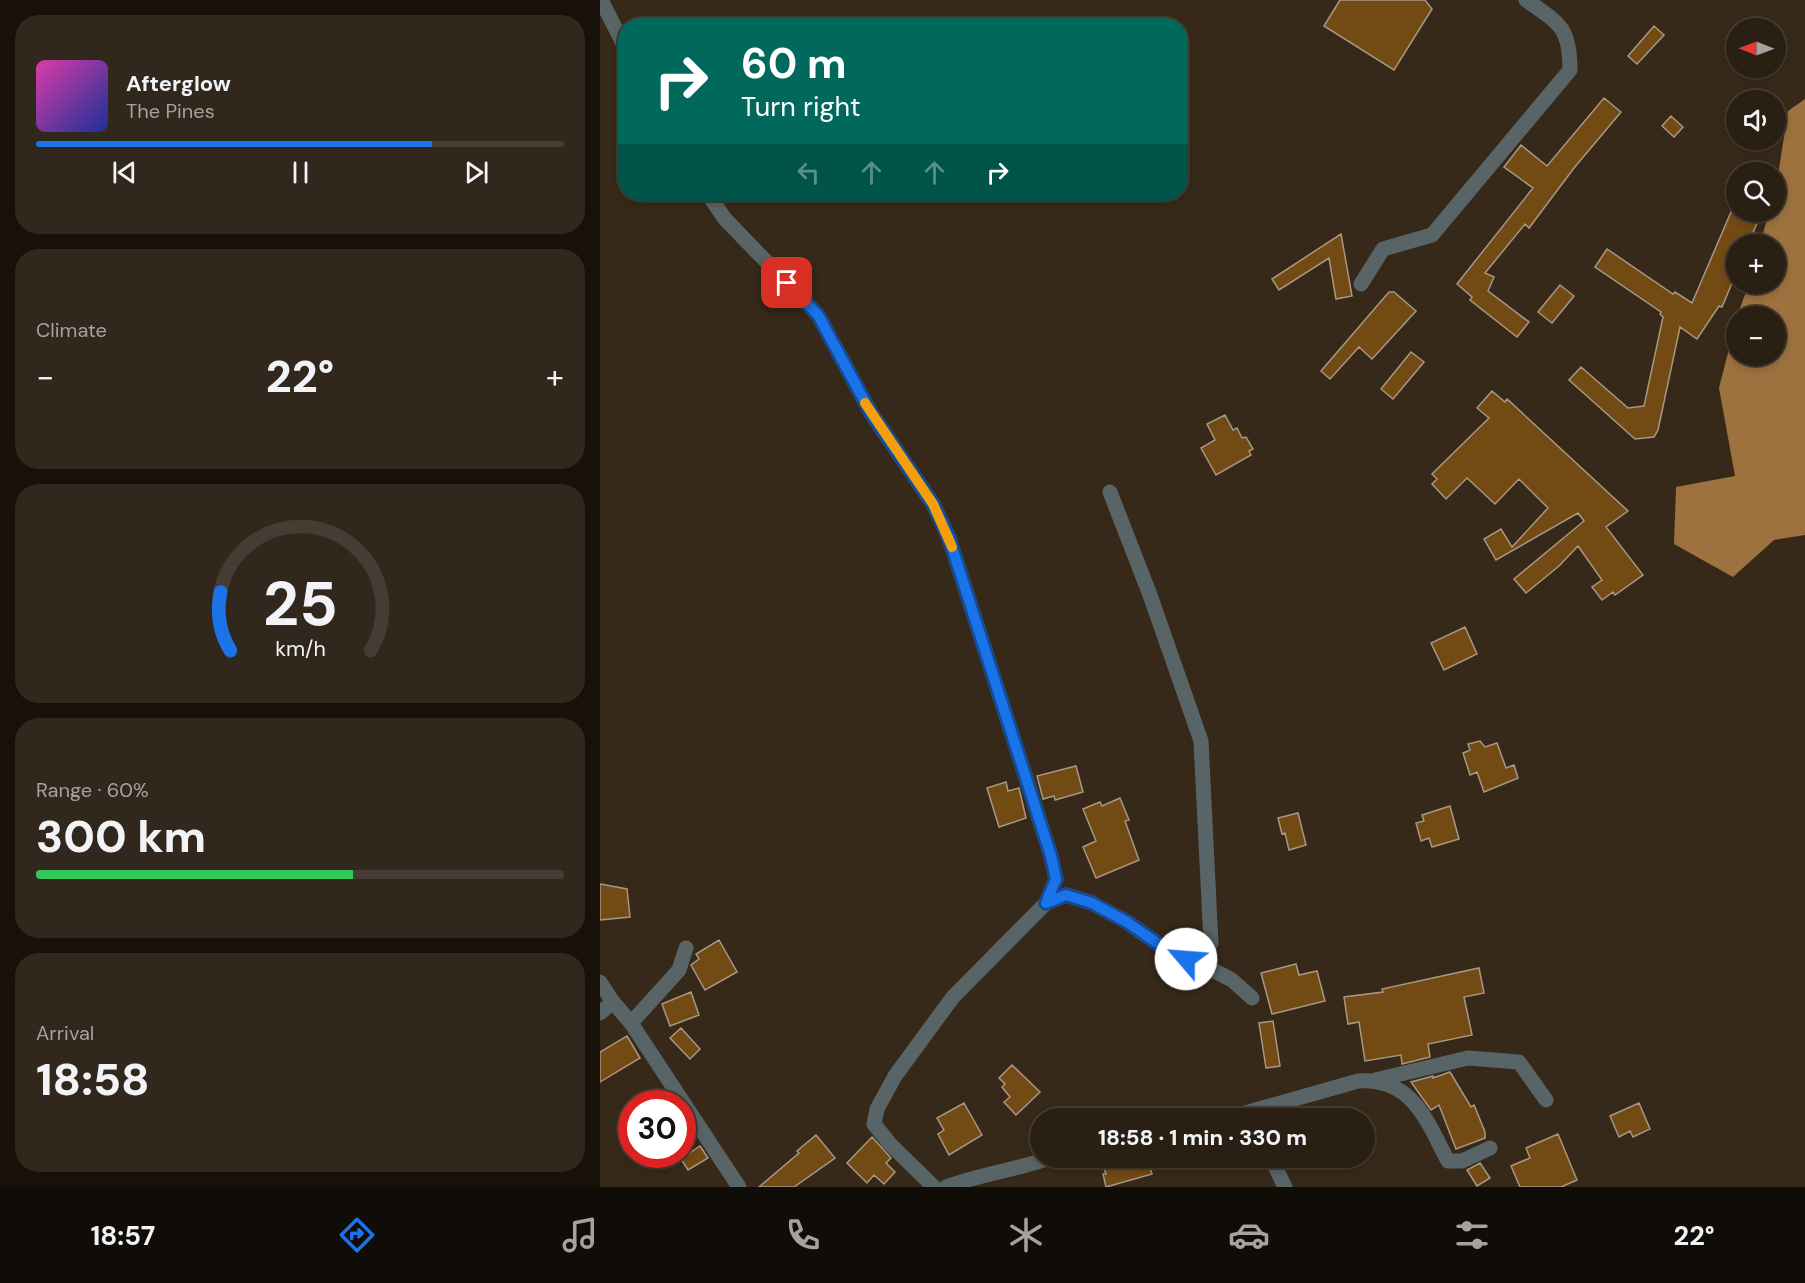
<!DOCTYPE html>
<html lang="en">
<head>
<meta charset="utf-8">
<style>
	body { margin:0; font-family:"DM Sans",sans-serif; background:#31271c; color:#f1f3f6; height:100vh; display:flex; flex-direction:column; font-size:22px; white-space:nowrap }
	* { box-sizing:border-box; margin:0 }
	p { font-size:20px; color:#a5a2a0 }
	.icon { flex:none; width:33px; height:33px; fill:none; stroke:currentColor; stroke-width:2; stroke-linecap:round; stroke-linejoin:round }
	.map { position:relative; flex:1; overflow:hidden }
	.details { display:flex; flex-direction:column; gap:15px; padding:15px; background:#17110a; width:600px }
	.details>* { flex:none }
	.banner { position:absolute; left:18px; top:18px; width:570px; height:183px; border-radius:24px; box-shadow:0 3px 9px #0003,0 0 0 2px #453d33; background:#00695c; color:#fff; overflow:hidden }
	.needle { width:39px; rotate:271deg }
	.tools { position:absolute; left:1126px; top:18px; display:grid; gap:12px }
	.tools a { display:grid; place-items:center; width:60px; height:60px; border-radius:50%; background:#291f13; box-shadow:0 3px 9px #0003,0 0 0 2px #453d33; font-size:30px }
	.speed { position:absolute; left:18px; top:1090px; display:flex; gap:12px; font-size:30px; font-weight:700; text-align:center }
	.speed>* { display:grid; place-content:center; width:78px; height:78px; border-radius:50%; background:#291f13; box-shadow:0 3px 9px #0003,0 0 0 2px #453d33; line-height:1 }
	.speed .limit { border:9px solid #d22; background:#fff; color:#111 }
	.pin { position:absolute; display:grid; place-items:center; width:51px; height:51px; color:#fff; margin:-26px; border-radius:12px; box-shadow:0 3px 9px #0006 }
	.me { position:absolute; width:66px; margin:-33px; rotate:297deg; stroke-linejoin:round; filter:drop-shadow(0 0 4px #0008) }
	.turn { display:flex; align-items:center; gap:21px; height:126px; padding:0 24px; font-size:27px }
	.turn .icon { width:78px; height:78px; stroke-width:2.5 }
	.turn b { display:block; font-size:42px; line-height:51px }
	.lanes { display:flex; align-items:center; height:57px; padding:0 24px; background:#0003; justify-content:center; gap:30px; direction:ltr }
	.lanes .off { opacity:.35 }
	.big { font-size:45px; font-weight:800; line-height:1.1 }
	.details .card { flex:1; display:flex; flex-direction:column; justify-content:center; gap:9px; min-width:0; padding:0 21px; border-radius:24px; background:#31271c }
	.details .dial { align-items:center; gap:0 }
	.dial svg { height:156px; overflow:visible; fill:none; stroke:#453d33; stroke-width:7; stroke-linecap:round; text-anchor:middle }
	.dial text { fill:#f1f3f6; stroke:none }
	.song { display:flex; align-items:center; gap:18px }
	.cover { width:72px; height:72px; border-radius:9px; background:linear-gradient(135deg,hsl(320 70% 55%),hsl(230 70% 35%)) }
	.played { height:6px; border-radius:3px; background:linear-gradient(90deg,#1a73e8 75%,#453d33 75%) }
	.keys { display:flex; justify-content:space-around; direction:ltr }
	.heat { display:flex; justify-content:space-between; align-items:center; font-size:33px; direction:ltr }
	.charge { height:9px; border-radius:4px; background:linear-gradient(90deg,#34c759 60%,#453d33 0) }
	.trip { position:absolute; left:430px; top:1108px; width:345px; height:60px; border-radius:30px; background:#291f13; box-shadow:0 3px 9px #0003,0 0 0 2px #453d33; font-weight:800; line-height:60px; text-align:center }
	.dock { display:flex; height:96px; justify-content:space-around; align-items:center; background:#100c08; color:#a5a2a0 }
	.dock .icon { width:42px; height:42px }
	.dock .selected { color:#1a73e8 }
	.dock b { font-size:27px; color:#f1f3f6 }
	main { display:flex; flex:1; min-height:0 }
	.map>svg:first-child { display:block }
	.water { fill:#9d723f }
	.building { fill:#724a13; stroke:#a89785; stroke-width:1.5 }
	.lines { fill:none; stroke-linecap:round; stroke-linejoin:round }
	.minor { stroke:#586466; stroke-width:15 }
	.route-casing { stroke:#114b97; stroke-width:15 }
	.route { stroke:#1a73e8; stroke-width:10 }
	.slow { stroke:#f59e0b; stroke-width:10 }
</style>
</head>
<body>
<main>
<section class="details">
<div class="card">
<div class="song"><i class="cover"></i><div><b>Afterglow</b><p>The Pines</p></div></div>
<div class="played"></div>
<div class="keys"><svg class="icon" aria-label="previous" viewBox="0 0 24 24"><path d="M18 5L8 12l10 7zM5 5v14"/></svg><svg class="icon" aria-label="pause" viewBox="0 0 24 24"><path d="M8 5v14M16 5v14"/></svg><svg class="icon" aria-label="next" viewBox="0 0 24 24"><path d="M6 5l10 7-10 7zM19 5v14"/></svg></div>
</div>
<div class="card"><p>Climate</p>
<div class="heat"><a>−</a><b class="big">22°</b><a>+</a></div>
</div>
<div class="card dial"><svg viewBox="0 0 100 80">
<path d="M14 69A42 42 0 1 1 86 69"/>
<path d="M14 69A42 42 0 0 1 9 39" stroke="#1a73e8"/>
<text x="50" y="56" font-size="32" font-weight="700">25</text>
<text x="50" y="72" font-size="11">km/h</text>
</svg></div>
<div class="card"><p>Range · 60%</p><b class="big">300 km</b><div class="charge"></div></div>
<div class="card"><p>Arrival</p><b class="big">18:58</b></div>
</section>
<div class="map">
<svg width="1205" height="1187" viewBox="0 0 1205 1187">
	<rect width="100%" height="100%" fill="#372919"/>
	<path class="water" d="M 1205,99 L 1205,535 L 1174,540 L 1133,577 L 1074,544 L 1076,487 L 1135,476 L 1119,388 L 1137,317 L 1137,356 L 1176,356 L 1176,316 L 1137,316 L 1149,284 L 1176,284 L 1176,244 L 1160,244 L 1169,212 L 1176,212 L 1176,188 L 1188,111 Z"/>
	<path class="building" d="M 740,0 L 825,0 L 832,9 L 794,70 L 724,26 Z
		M 1054,26 L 1064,35 L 1037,64 L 1028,56 Z
		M 1004,98 L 1021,112 L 974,168 L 929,228 L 925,224 L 885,273 L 894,277 L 888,291 L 929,322 L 917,337 L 870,300 L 872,297 L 857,284 L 933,188 L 904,167 L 921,145 L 947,166 Z
		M 1071,116 L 1083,127 L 1074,137 L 1062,126 Z
		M 1131,212 L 1162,212 L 1148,244 L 1137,244 L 1137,271 L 1122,307 L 1119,306 L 1097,339 L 1080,327 L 1058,430 L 1054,437 L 1035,439 L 969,380 L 981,367 L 1028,408 L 1044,406 L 1063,317 L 1060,314 L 1061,312 L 995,267 L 1007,249 L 1073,294 L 1075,292 L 1092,303 Z
		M 741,234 L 752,296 L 736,299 L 729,258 L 679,290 L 672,279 Z
		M 960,285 L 974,296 L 952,323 L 938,312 Z
		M 789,292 L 794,292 L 816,311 L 772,359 L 759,347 L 730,379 L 721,371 Z
		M 811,352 L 824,362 L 793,399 L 781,389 Z
		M 892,391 L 905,402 L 907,399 L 1028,511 L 1006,527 L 1043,575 L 1015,595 L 1013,592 L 1002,600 L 992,587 L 1002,580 L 978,546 L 959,566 L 926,593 L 914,579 L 984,521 L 978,513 L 896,560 L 884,539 L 901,529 L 912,547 L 948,508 L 919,479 L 895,504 L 867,478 L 846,499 L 832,484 L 837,479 L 832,474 L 889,418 L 877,408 Z
		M 625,415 L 633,430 L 637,428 L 642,438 L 646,437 L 653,449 L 649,451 L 651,455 L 616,475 L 601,448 L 615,440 L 607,424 Z
		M 865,627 L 877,654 L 844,670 L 831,643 Z
		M 880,741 L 885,747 L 897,743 L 906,768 L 914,765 L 918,778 L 884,792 L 877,772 L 870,775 L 863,753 L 870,750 L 868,744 Z
		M 476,766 L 483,792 L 455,800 L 454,796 L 443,799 L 437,776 Z
		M 406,782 L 408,791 L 419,788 L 426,818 L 399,827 L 387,788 Z
		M 520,798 L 529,820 L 525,821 L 539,860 L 496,878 L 483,847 L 496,841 L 483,809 L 500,802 L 502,806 Z
		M 850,806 L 859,839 L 832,847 L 829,838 L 821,841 L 816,823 L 824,821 L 822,815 Z
		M 698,813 L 706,845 L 689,850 L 685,833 L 682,834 L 678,818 Z
		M 0,884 L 27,889 L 30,917 L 0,920 Z
		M 119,940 L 137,972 L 105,990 L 91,965 L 99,959 L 96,954 Z
		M 696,964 L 699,975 L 717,971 L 725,1001 L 672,1014 L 661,973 Z
		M 879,968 L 884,993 L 864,997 L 872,1035 L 828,1044 L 830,1057 L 802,1064 L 801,1055 L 765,1061 L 759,1022 L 748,1024 L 744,997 L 783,992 L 782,989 Z
		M 91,992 L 99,1015 L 70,1026 L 62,1004 Z
		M 673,1021 L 680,1066 L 666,1068 L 659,1023 Z
		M 81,1028 L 100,1049 L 90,1059 L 70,1038 Z
		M 27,1036 L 40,1058 L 0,1082 L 0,1052 Z
		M 412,1065 L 440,1092 L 416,1115 L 404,1102 L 410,1097 L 402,1087 L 405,1084 L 399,1078 Z
		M 850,1072 L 871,1107 L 874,1105 L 885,1132 L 885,1138 L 856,1149 L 839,1105 L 831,1110 L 811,1082 L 833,1076 L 833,1078 Z
		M 364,1103 L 382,1135 L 349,1155 L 338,1134 L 344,1130 L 337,1118 Z
		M 1039,1103 L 1050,1129 L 1033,1137 L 1030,1131 L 1019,1137 L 1010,1116 Z
		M 958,1134 L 977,1180 L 961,1187 L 920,1187 L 911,1166 L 930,1158 L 926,1148 Z
		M 216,1135 L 235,1158 L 194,1187 L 159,1187 L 199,1153 L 197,1151 Z
		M 272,1137 L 291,1158 L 286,1163 L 295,1172 L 284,1184 L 274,1175 L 267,1183 L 247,1163 Z
		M 100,1146 L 108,1158 L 88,1170 L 81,1159 Z
		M 505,1158 L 547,1158 L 552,1174 L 506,1187 L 503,1174 L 506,1174 L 503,1165 L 507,1164 Z
		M 880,1163 L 890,1178 L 877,1186 L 867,1170 Z"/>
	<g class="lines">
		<path class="minor" d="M 1,0 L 26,49
			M 108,194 L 125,219 L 218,315 L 271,413 L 333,504 L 349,538 L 451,856 L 456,879 L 446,903
			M 761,284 L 783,249 L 832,235 L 970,70 C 970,27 959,23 926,0
			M 510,492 L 550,595 L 601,741 L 611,943 L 599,963
			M 0,982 L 13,1002 L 31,1023 L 139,1187
			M 0,1013 L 13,1002
			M 31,1023 L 79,970 L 86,948
			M 775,1080 L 868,1058 L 919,1062 L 946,1100
			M 631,1117 L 758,1081 C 813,1078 826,1120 848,1161 L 862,1161 L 890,1148
			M 671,1158 L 685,1187
			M 334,1187 L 290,1144 L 274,1124 L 277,1109 L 295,1076 L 353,997 L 446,903 L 466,895 L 492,903 L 527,922 L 574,955 L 599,963 L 632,980 L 652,998
			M 346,1187 C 380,1174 416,1170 450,1158"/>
	</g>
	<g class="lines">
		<g class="route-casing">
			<path id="route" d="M 187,283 L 218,315 L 271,413 L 333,504 L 349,538 L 451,856 L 456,879 L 446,903 L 466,895 L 492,903 L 527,922 L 574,955 L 586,959"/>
		</g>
		<use href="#route" class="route"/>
		<path class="slow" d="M 265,403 L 333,504 L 352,547"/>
	</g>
</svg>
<div class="tools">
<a><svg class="needle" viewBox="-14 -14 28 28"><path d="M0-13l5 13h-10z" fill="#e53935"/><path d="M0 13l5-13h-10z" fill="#a5a2a0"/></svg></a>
<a><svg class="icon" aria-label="sound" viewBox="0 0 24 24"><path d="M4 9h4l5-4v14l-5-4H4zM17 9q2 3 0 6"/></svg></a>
<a><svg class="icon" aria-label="search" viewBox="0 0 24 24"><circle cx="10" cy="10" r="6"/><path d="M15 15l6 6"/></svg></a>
<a>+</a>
<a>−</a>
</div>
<div class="speed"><div class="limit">30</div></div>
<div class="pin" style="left:187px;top:283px;background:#d93025"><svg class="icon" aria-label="arrive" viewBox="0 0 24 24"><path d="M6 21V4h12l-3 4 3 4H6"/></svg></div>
<svg class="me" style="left:586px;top:959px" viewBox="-20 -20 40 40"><circle r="19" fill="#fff"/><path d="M0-13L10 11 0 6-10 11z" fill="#1a73e8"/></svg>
<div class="trip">18:58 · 1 min · 330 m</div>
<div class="banner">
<div class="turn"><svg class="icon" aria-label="right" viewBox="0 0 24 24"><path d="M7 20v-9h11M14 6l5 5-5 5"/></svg><div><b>60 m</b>Turn right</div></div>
<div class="lanes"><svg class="icon off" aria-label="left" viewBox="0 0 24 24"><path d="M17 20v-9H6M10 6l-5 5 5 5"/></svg><svg class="icon off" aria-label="ahead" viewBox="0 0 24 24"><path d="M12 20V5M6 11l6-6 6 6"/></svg><svg class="icon off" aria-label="ahead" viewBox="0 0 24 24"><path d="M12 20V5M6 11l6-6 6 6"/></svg><svg class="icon" aria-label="right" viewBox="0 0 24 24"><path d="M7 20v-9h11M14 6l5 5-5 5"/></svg></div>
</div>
</div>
</main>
<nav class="dock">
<b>18:57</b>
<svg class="icon selected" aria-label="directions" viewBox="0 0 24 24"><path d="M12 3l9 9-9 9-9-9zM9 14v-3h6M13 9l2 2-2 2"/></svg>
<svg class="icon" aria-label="music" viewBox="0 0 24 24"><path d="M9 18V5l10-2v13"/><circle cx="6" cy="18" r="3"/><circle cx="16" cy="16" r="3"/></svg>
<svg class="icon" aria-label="phone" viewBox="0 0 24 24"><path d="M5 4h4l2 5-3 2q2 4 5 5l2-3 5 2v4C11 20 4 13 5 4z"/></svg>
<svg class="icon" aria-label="climate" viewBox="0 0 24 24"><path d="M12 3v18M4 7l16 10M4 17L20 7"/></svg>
<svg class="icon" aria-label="car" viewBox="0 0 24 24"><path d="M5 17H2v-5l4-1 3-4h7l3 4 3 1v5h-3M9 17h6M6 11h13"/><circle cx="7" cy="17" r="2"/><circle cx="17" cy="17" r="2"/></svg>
<svg class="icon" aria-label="filters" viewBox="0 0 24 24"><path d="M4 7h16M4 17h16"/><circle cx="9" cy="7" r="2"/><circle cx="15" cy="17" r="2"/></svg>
<b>22°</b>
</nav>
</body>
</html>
